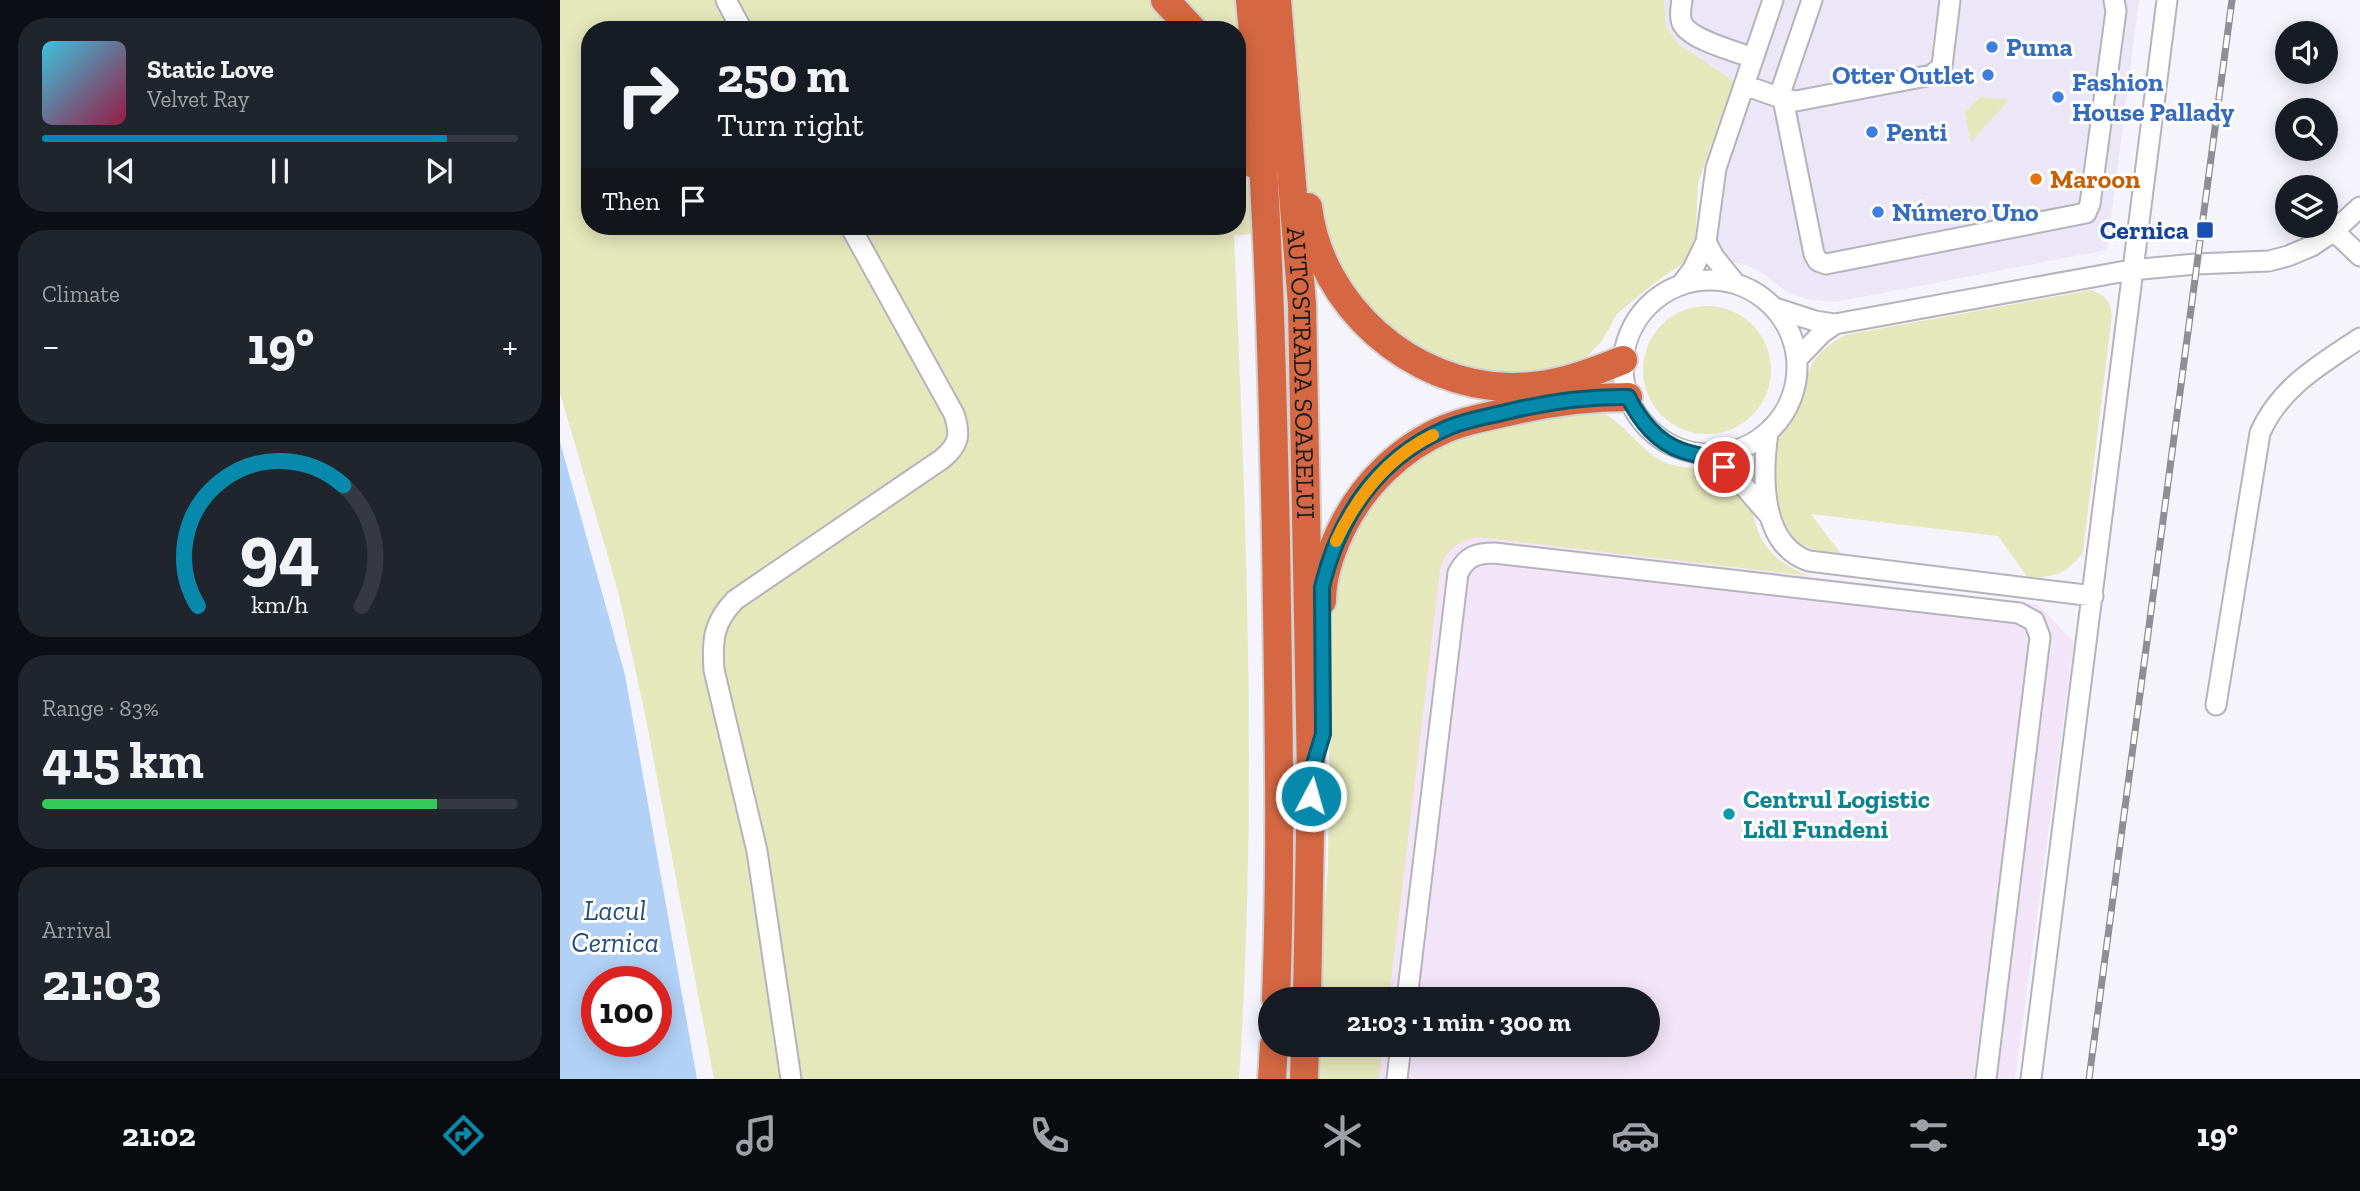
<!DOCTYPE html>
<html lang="en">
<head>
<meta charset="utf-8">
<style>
	body { margin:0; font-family:"Zilla Slab",serif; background:#20242c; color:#f1f3f6; height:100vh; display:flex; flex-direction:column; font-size:26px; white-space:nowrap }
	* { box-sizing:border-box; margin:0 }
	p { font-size:23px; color:#9ea1a6 }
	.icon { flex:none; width:38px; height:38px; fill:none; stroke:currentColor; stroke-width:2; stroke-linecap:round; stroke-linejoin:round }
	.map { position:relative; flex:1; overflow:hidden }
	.panel { display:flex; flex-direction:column; gap:18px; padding:18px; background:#0d0f14; width:560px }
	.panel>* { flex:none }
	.guide { position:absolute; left:21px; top:21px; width:665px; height:214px; border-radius:28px; box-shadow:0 4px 18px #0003; background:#171b24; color:#f1f3f6; overflow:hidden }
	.buttons { position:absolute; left:1715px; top:21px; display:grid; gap:14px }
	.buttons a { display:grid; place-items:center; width:63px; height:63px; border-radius:50%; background:#171b24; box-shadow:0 4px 18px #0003; font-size:35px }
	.speed { position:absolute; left:21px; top:966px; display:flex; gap:14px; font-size:35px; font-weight:700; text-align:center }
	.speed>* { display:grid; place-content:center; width:91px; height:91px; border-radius:50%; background:#171b24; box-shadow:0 4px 18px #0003; line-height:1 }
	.speed .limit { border:10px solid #d22; background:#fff; color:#111 }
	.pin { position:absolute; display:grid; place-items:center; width:60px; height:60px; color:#fff; margin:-30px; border:4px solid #fff; border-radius:50%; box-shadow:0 2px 7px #0007 }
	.me { position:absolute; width:77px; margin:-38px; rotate:6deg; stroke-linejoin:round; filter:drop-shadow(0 0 5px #0008) }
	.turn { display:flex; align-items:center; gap:24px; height:147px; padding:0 21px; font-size:32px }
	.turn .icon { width:91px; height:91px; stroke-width:2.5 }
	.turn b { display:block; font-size:49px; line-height:60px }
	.then { display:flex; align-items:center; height:66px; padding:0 21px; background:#0003; gap:14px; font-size:26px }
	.big { font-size:52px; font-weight:700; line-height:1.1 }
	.panel .widget { flex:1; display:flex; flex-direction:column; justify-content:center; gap:10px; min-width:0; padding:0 24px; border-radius:28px; background:#20242c }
	.panel .dial { align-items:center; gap:0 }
	.dial svg { height:182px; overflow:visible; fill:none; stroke:#363941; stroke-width:7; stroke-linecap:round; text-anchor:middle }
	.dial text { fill:#f1f3f6; stroke:none }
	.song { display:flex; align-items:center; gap:21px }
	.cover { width:84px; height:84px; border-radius:10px; background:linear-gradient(135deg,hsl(190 70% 55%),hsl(340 70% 35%)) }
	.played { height:7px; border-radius:4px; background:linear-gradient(90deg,#0789ab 85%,#363941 85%) }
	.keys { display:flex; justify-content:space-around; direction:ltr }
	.heat { display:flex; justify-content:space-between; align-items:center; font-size:38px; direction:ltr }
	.charge { height:10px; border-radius:5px; background:linear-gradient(90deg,#34c759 83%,#363941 0) }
	.trip { position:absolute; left:698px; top:987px; width:402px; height:70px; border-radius:35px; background:#171b24; box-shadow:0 4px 18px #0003; font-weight:700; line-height:70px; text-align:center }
	.menu { display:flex; height:112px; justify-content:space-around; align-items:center; background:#090b0e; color:#9ea1a6 }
	.menu .icon { width:49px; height:49px }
	.menu .active { color:#0789ab }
	.menu b { font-size:32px; color:#f1f3f6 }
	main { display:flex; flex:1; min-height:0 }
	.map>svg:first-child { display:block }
	.built { fill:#ebe7f6 }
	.industrial { fill:#f3e5f8 }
	.green { fill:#e5e8bb; fill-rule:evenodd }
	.water { fill:#b1d1f6; fill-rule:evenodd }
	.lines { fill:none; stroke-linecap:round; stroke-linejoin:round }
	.minor-casing { stroke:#b5b3bb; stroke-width:23 }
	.highway-casing { stroke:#d2d2d2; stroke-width:32 }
	.minor { stroke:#fff; stroke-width:19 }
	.highway { stroke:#d56842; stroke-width:28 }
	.rail-casing { stroke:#908e94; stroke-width:7 }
	.rail { stroke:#fff; stroke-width:4.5; stroke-dasharray:13; stroke-linecap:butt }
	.route-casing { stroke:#05596f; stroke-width:18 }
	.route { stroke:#0789ab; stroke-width:12 }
	.slow { stroke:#f59e0b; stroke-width:12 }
	.shop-dot { fill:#3f7fe0; stroke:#fff; stroke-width:2.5 }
	.food-dot { fill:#e8710a; stroke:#fff; stroke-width:2.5 }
	.transit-dot { fill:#1a4fb4; stroke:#fff; stroke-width:2.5 }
	.culture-dot { fill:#0f9aa8; stroke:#fff; stroke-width:2.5 }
	.labels { text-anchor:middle; stroke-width:6; stroke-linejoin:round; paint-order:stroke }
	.shop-label { font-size:26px; font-weight:bold; fill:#366cbe; stroke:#fff; text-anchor:start }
	.food-label { font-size:26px; font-weight:bold; fill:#c56008; stroke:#fff; text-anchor:start }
	.transit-label { font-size:26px; font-weight:bold; fill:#164399; stroke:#fff; text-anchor:end }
	.street-label { font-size:26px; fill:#1e1d20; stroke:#fff }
	.culture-label { font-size:26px; font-weight:bold; fill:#0d838f; stroke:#fff; text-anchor:start }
	.water-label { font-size:28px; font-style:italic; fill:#224f7e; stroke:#fff }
</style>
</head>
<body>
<main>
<section class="panel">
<div class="widget">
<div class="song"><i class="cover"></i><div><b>Static Love</b><p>Velvet Ray</p></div></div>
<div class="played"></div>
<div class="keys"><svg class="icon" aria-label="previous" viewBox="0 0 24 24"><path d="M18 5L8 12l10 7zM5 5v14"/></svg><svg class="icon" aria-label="pause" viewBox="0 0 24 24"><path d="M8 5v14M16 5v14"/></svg><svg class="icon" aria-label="next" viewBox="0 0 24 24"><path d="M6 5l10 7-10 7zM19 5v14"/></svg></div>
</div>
<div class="widget"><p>Climate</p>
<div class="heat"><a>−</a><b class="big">19°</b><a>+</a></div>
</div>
<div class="widget dial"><svg viewBox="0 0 100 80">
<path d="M14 69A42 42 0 1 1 86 69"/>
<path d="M14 69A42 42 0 0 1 78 16" stroke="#0789ab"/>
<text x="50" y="56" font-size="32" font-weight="700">94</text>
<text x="50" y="72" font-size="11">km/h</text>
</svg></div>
<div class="widget"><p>Range · 83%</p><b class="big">415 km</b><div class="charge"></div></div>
<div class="widget"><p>Arrival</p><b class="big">21:03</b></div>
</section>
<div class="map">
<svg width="1800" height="1079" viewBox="0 0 1800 1079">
	<rect width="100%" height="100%" fill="#f5f3fc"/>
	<path class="built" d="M 1104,0 L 1579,0 L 1547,250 L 1275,302 L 1247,299 L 1225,291 L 1199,270 L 1183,264 L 1141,258 L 1174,81 L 1118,44 L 1106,27 Z"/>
	<path class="industrial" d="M 874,531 L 1477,604 L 1514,642 L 1455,1079 L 780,1079 L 786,1045 L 1088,1045 L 1088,999 L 789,999 Z"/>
	<path class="green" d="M 0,0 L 1104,0 L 1106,27 L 1118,44 L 1174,81 L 1138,183 L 1135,246 L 1126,261 L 1093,284 L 1057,314 L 1042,341 L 1020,364 L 976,375 L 934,375 L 901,368 L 850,345 L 822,322 L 784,280 L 760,230 L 674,235 C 686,515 698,800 679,1079 L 154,1079 L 85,714 L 58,591 L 0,393 ZM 30,30 L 677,30 L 677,226 L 30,226 Z
		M 1420,97 L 1449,100 L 1411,142 L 1405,112 Z
		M 1531,290 C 1545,295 1550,300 1552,315 L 1523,552 C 1507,574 1494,577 1468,578 L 1438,536 L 1251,514 L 1281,554 C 1266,552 1248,551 1236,540 C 1220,524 1207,476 1213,454 C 1217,438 1228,427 1234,411 C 1250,373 1245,357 1285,335 Z
		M1083 370a64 64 0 1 1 128 0a64 64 0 1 1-128 0Z
		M 1039,411 C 1064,422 1078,448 1102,461 C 1121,471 1147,464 1163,478 C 1172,485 1185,496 1189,505 C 1195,516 1196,530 1203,541 C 1213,558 1230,569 1249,576 L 917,537 C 897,542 886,549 880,570 L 829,999 L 758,999 L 768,865 L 771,577 L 812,494 L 880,441 L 980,413 Z
		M 754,1045 L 823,1045 L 819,1079 L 752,1079 Z"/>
	<path class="water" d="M 0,442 L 65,675 L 137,1079 L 0,1079 ZM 37,982 L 96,982 L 96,1041 L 37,1041 Z"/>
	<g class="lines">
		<g class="minor-casing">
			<path id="minor" d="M 166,0 L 182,30
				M 1122,0 C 1121,7 1119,16 1122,23 C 1130,40 1175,51 1193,58
				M 1252,0 L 1222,88 L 1222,94 L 1254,254 L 1258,261 L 1266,264 L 1526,213 L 1530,204 L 1556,11 L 1554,0
				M 1184,85 L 1224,99 L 1236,101 L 1372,75 L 1382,66 L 1390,0
				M 1774,231 L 1800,256
				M 1146,242 L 1154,257 L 1175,283
				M1063 367a87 87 0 1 1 174 0a87 87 0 1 1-174 0Z
				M 1121,285 L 1133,269 L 1146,242 L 1156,168 L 1213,0
				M 1215,308 L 1255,321 L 1275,324 L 1571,270 L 1636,264 L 1709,261 L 1728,256 L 1752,246 L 1774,231 L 1800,207
				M 1237,359 L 1262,333 L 1275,324
				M 1208,433 C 1202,475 1200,545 1249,561 L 1533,596
				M 1147,455 L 1175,476 L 1209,515
				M 1656,705 L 1700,433 C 1720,387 1760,365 1800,338
				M 847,999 L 898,573 C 906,557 916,553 934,553 L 1459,613 L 1474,621 L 1480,637 L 1426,1079
				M 231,1079 L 197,851 L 154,670 C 152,640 153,623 175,600 L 382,459 C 399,445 401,435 394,414 L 290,226
				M 837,1079 L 841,1045
				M 1471,1079 C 1517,719 1559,359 1607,0"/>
		</g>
		<g class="highway-casing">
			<g id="highway">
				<path d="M 605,0 L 633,30"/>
				<path d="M 690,0 C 708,179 712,359 716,539 C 718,692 722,846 716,999"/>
				<path id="s1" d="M 717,0 L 742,304 L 751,774 L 747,999"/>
				<path d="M 677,117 L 692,163"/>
				<path d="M 748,207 C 760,306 851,385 949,387 C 989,388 1027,375 1063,360"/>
				<path d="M 762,601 C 762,576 770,553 781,530 C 802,486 840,448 885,429 C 906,420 930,416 952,411 C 991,402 1028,397 1068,397"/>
				<path d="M 712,1079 L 714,1045"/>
				<path d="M 744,1079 L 745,1045"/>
			</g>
		</g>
		<use href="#minor" class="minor"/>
		<use href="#highway" class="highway"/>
		<g class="rail-casing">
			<path id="rail" d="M 1529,1079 L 1672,0"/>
		</g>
		<use href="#rail" class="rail"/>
	</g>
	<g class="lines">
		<g class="route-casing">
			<path id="route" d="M 751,796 L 751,774 L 763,734 L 762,587 C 779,517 817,459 885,429 C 904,420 926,417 946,412 C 987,402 1026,396 1068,397 C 1080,420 1096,442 1123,451 C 1142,457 1145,454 1164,467"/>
		</g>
		<use href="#route" class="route"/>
		<path class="slow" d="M 776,541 C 797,497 828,457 873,435"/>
	</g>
	<g class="shop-dot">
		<circle cx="1432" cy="47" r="7"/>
		<circle cx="1428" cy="75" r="7"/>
		<circle cx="1498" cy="97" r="7"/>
		<circle cx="1312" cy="132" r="7"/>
		<circle cx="1318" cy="212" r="7"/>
	</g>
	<circle class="food-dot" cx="1476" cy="179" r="7"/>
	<rect class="transit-dot" x="1636" y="221" width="18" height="18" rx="3.5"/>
	<circle class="culture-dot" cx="1169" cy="814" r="7"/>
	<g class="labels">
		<g class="shop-label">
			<text x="1446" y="56">Puma</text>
			<text x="1414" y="84" text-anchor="end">Otter Outlet</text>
			<text x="1512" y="91">Fashion<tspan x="1512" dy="30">House Pallady</tspan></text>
			<text x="1326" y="141">Penti</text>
			<text x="1332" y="221">Número Uno</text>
		</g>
		<g class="food-label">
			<text x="1490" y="188">Maroon</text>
		</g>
		<g class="transit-label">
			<text x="1629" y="239">Cernica</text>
		</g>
		<g class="street-label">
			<text dy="9" stroke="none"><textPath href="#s1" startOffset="374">AUTOSTRADA SOARELUI</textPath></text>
		</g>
		<g class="culture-label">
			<text x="1183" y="808">Centrul Logistic<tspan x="1183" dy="30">Lidl Fundeni</tspan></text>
		</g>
		<g class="water-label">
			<text x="55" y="920">Lacul<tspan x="55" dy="32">Cernica</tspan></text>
		</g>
	</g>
</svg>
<div class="buttons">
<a><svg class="icon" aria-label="sound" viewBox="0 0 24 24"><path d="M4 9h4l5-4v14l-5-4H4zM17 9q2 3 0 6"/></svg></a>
<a><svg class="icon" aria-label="search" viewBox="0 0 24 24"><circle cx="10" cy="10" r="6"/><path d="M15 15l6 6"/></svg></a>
<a><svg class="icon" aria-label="layers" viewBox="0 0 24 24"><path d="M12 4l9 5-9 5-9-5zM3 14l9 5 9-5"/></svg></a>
</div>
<div class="speed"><div class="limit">100</div></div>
<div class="pin" style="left:1164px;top:467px;background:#d93025"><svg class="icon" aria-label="arrive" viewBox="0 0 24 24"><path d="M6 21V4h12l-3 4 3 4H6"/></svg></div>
<svg class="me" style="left:751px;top:796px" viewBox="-20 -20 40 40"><circle r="17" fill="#0789ab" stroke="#fff" stroke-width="3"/><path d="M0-11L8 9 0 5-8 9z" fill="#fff"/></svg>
<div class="trip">21:03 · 1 min · 300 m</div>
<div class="guide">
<div class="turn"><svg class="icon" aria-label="right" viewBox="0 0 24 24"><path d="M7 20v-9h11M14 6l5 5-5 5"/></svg><div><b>250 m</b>Turn right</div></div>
<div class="then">Then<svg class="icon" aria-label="arrive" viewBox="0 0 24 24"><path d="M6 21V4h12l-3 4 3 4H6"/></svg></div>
</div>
</div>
</main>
<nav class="menu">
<b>21:02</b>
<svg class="icon active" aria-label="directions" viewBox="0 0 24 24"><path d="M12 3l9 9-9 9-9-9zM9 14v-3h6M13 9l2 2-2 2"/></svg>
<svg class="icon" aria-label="music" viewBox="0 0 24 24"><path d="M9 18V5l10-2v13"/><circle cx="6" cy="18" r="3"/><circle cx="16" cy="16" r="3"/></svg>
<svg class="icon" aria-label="phone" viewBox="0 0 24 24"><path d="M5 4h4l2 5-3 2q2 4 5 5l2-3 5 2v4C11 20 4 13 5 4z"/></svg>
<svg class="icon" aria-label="climate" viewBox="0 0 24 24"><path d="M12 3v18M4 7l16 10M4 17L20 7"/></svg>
<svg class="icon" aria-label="car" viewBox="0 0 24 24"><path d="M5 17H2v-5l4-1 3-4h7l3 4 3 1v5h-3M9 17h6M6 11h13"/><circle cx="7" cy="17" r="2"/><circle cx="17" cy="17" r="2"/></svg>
<svg class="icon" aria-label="filters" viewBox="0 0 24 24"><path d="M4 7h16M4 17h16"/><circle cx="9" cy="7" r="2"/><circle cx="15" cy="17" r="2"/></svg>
<b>19°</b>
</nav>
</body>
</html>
